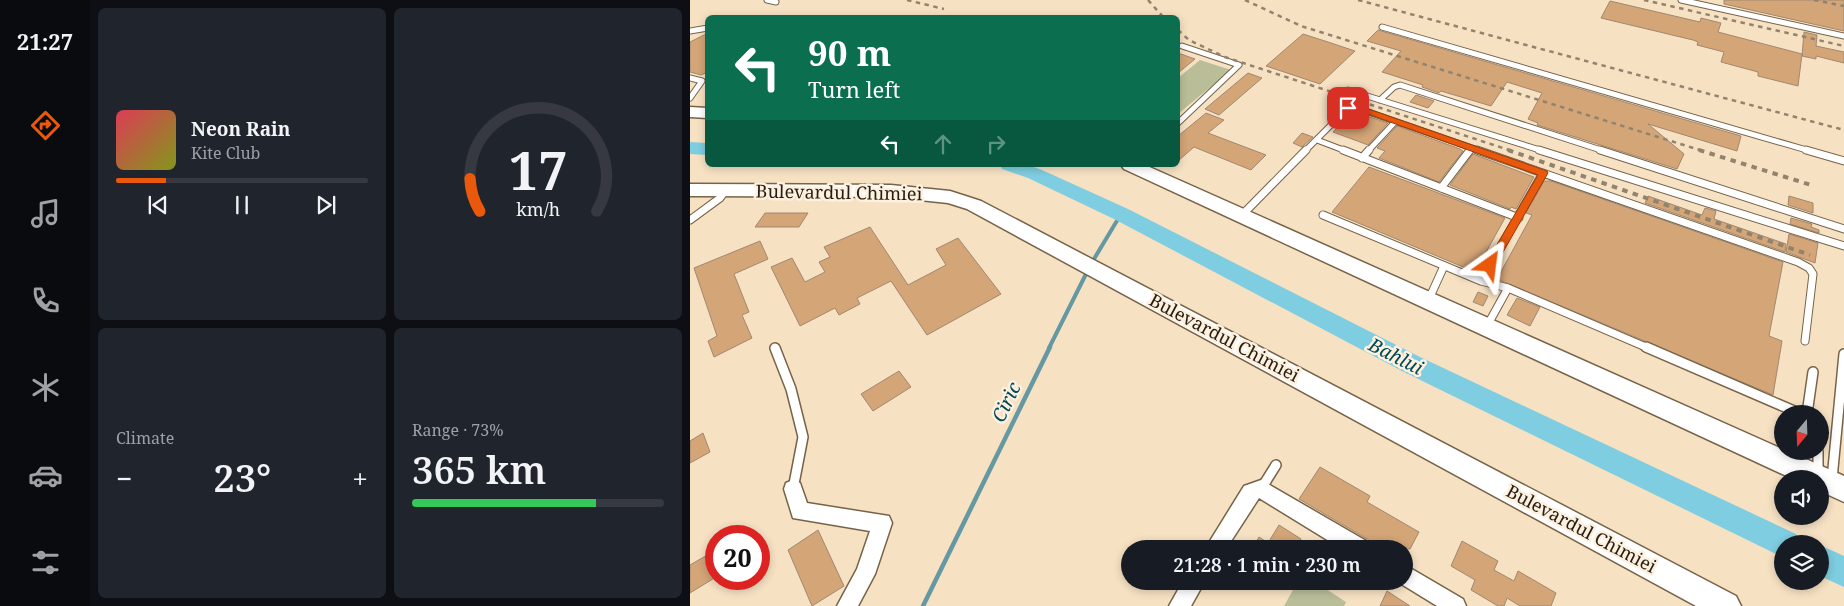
<!DOCTYPE html>
<html lang="en">
<head>
<meta charset="utf-8">
<style>
	body { margin:0; font-family:"Noto Serif",serif; background:#20242c; color:#f1f3f6; height:100vh; display:flex; flex-direction:column; font-size:19px; white-space:nowrap }
	* { box-sizing:border-box; margin:0 }
	p { font-size:16px; color:#9ea1a6 }
	.icon { flex:none; width:28px; height:28px; fill:none; stroke:currentColor; stroke-width:2; stroke-linecap:round; stroke-linejoin:round }
	.map { position:relative; flex:1; overflow:hidden }
	.side { display:flex; flex-direction:column; gap:8px; padding:8px; background:#0d0f14; width:600px }
	.side>* { flex:none }
	.guide { position:absolute; left:15px; top:15px; width:475px; height:152px; border-radius:8px; box-shadow:0 2px 8px #0003; background:#0b6e4f; color:#fff; overflow:hidden }
	.needle { width:32px; rotate:199deg }
	.fabs { position:absolute; left:1084px; top:405px; display:grid; gap:10px }
	.fabs a { display:grid; place-items:center; width:55px; height:55px; border-radius:50%; background:#171b24; box-shadow:0 2px 8px #0003; font-size:25px }
	.speed { position:absolute; left:15px; top:525px; display:flex; gap:10px; font-size:25px; font-weight:700; text-align:center }
	.speed>* { display:grid; place-content:center; width:65px; height:65px; border-radius:50%; background:#171b24; box-shadow:0 2px 8px #0003; line-height:1 }
	.speed .limit { border:8px solid #d22; background:#fff; color:#111 }
	.pin { position:absolute; display:grid; place-items:center; width:42px; height:42px; color:#fff; margin:-21px; border-radius:10px; box-shadow:0 2px 8px #0006 }
	.me { position:absolute; width:55px; margin:-28px; rotate:31deg; stroke-linejoin:round; filter:drop-shadow(0 0 4px #0008) }
	.turn { display:flex; align-items:center; gap:18px; height:105px; padding:0 20px; font-size:22px }
	.turn .icon { width:65px; height:65px; stroke-width:2.5 }
	.turn b { display:block; font-size:35px; line-height:42px }
	.lanes { display:flex; align-items:center; height:48px; padding:0 20px; background:#0003; justify-content:center; gap:25px; direction:ltr }
	.lanes .off { opacity:.35 }
	.big { font-size:38px; font-weight:600; line-height:1.1 }
	.side .widget { flex:1; display:flex; flex-direction:column; justify-content:center; gap:8px; min-width:0; padding:0 18px; border-radius:8px; background:#20242c }
	.side .dial { align-items:center; gap:0 }
	.dial svg { height:130px; overflow:visible; fill:none; stroke:#363941; stroke-width:7; stroke-linecap:round; text-anchor:middle }
	.dial text { fill:#f1f3f6; stroke:none }
	.song { display:flex; align-items:center; gap:15px }
	.cover { width:60px; height:60px; border-radius:8px; background:linear-gradient(135deg,hsl(350 70% 55%),hsl(70 70% 35%)) }
	.played { height:5px; border-radius:2px; background:linear-gradient(90deg,#ea580c 20%,#363941 20%) }
	.keys { display:flex; justify-content:space-around; direction:ltr }
	.heat { display:flex; justify-content:space-between; align-items:center; font-size:28px; direction:ltr }
	.charge { height:8px; border-radius:4px; background:linear-gradient(90deg,#34c759 73%,#363941 0) }
	.side .tiles { flex:1; display:grid; gap:8px; grid-template-columns:repeat(2,1fr) }
	.trip { position:absolute; left:431px; top:540px; width:292px; height:50px; border-radius:25px; background:#171b24; box-shadow:0 2px 8px #0003; font-weight:600; line-height:50px; text-align:center }
	main { display:flex; flex:1; min-height:0 }
	.tabs { display:flex; flex-direction:column; width:90px; justify-content:space-around; align-items:center; background:#090b0e; color:#9ea1a6 }
	.tabs .icon { width:35px; height:35px }
	.tabs .on { color:#ea580c }
	.tabs b { font-size:22px; color:#f1f3f6 }
	.map>svg:first-child { display:block }
	.green { fill:#b9be99 }
	.lines { fill:none; stroke-linecap:round; stroke-linejoin:round }
	.stream-far1 { stroke:#6498a2; stroke-width:4 }
	.stream { stroke:#6498a2; stroke-width:4.5 }
	.river { fill:#7ecde0; fill-rule:evenodd }
	.building { fill:#d3a577; stroke:#a18870 }
	.lane-far2-casing { stroke:#766348; stroke-width:7 }
	.lane-far1-casing { stroke:#766348; stroke-width:9 }
	.lane-casing { stroke:#766348; stroke-width:12 }
	.street-casing { stroke:#766348; stroke-width:3 }
	.secondary-casing { stroke:#766348; stroke-width:3 }
	.lane-far2 { stroke:#fff; stroke-width:5 }
	.lane-far1 { stroke:#fff; stroke-width:7 }
	.lane { stroke:#fff; stroke-width:9 }
	.street { fill:#fff; fill-rule:evenodd }
	.secondary { fill:#fff; fill-rule:evenodd }
	.rail-far1 { stroke:#92836e; stroke-width:2.5; stroke-dasharray:4.5 4.5; stroke-linecap:butt }
	.rail { stroke:#92836e; stroke-width:4; stroke-dasharray:5.5 5.5; stroke-linecap:butt }
	.route { fill:#ea580c; stroke:#983908 }
	.labels { text-anchor:middle; stroke-width:5; stroke-linejoin:round; paint-order:stroke }
	.street-label { font-size:18px; fill:#261e13; stroke:#fdf0de }
	.water-label { font-size:19px; font-style:italic; fill:#004a58; stroke:#fdf0de }
</style>
</head>
<body>
<main>
<nav class="tabs">
<b>21:27</b>
<svg class="icon on" aria-label="directions" viewBox="0 0 24 24"><path d="M12 3l9 9-9 9-9-9zM9 14v-3h6M13 9l2 2-2 2"/></svg>
<svg class="icon" aria-label="music" viewBox="0 0 24 24"><path d="M9 18V5l10-2v13"/><circle cx="6" cy="18" r="3"/><circle cx="16" cy="16" r="3"/></svg>
<svg class="icon" aria-label="phone" viewBox="0 0 24 24"><path d="M5 4h4l2 5-3 2q2 4 5 5l2-3 5 2v4C11 20 4 13 5 4z"/></svg>
<svg class="icon" aria-label="climate" viewBox="0 0 24 24"><path d="M12 3v18M4 7l16 10M4 17L20 7"/></svg>
<svg class="icon" aria-label="car" viewBox="0 0 24 24"><path d="M5 17H2v-5l4-1 3-4h7l3 4 3 1v5h-3M9 17h6M6 11h13"/><circle cx="7" cy="17" r="2"/><circle cx="17" cy="17" r="2"/></svg>
<svg class="icon" aria-label="filters" viewBox="0 0 24 24"><path d="M4 7h16M4 17h16"/><circle cx="9" cy="7" r="2"/><circle cx="15" cy="17" r="2"/></svg>
</nav>
<section class="side">
<div class="tiles">
<div class="widget">
<div class="song"><i class="cover"></i><div><b>Neon Rain</b><p>Kite Club</p></div></div>
<div class="played"></div>
<div class="keys"><svg class="icon" aria-label="previous" viewBox="0 0 24 24"><path d="M18 5L8 12l10 7zM5 5v14"/></svg><svg class="icon" aria-label="pause" viewBox="0 0 24 24"><path d="M8 5v14M16 5v14"/></svg><svg class="icon" aria-label="next" viewBox="0 0 24 24"><path d="M6 5l10 7-10 7zM19 5v14"/></svg></div>
</div>
<div class="widget dial"><svg viewBox="0 0 100 80">
<path d="M14 69A42 42 0 1 1 86 69"/>
<path d="M14 69A42 42 0 0 1 8 49" stroke="#ea580c"/>
<text x="50" y="56" font-size="32" font-weight="700">17</text>
<text x="50" y="72" font-size="11">km/h</text>
</svg></div>
<div class="widget"><p>Climate</p>
<div class="heat"><a>−</a><b class="big">23°</b><a>+</a></div>
</div>
<div class="widget"><p>Range · 73%</p><b class="big">365 km</b><div class="charge"></div></div>
</div>
</section>
<div class="map">
<svg width="1154" height="606" viewBox="0 0 1154 606">
	<rect width="100%" height="100%" fill="#f7e1c3"/>
	<path class="green" d="M 510,60 L 541,70 L 488,114 L 488,78 Z
		M 608,581 L 624,581 L 656,602 L 654,606 L 594,606 Z"/>
	<g class="lines">
		<path class="stream-far1" d="M 401,264 L 431,214
			M 359,348 L 398,270"/>
		<path class="stream" d="M 233,606 L 360,347"/>
		<path class="river" d="M 0,142 L 18,143 L 18,155 L 0,154 Z
			M 310,165 L 338,165 L 352,170 L 438,209 L 730,357 L 1106,534 L 1111,544 L 1092,544 L 1092,557 L 1086,554 L 712,371 L 424,219 L 338,178 L 312,169 Z
			M 1130,545 L 1154,556 L 1154,587 L 1130,576 Z"/>
	</g>
	<path class="building" d="M 1034,0 L 1154,0 L 1154,31 L 1034,4 Z
		M 920,1 L 1010,22 L 1011,18 L 1031,23 L 1028,32 L 1112,54 L 1108,86 L 1068,76 L 1068,72 L 1031,62 L 1034,52 L 1007,45 L 1008,42 L 1003,40 L 911,18 Z
		M 688,30 L 1051,136 L 1047,151 L 958,124 L 994,154 L 987,169 L 847,125 L 848,123 L 838,119 L 852,93 L 817,82 L 801,106 L 751,91 L 749,93 L 732,87 L 733,85 L 692,72 L 711,51 L 677,41 Z
		M 1114,32 L 1127,35 L 1126,46 L 1154,52 L 1154,63 L 1126,56 L 1126,59 L 1112,56 Z
		M 18,33 L 18,72 L 11,75 L 0,72 L 0,42 Z
		M 613,34 L 638,42 L 665,51 L 630,84 L 576,66 Z
		M 488,53 L 505,59 L 488,73 Z
		M 558,73 L 572,78 L 529,115 L 515,109 Z
		M 726,95 L 744,101 L 738,108 L 720,102 Z
		M 662,112 L 664,112 L 698,123 L 678,145 L 643,132 Z
		M 516,113 L 534,120 L 518,133 L 576,155 L 561,170 L 504,147 L 488,161 L 488,136 Z
		M 707,126 L 770,149 L 773,151 L 749,182 L 689,158 L 695,151 L 687,148 Z
		M 612,133 L 623,137 L 612,147 L 603,143 Z
		M 783,154 L 844,177 L 826,209 L 821,207 L 820,209 L 760,185 Z
		M 679,167 L 815,218 L 785,272 L 642,212 Z
		M 854,181 L 861,181 L 1093,262 L 1079,336 L 1092,341 L 1083,395 L 807,279 L 842,215 L 836,213 Z
		M 958,196 L 1012,215 L 1015,208 L 1026,211 L 1024,219 L 1096,244 L 1095,252 L 955,203 Z
		M 1099,196 L 1123,203 L 1123,213 L 1098,205 Z
		M 75,213 L 118,213 L 109,227 L 65,227 Z
		M 1101,218 L 1122,224 L 1121,227 L 1129,230 L 1129,233 L 1100,224 Z
		M 180,227 L 218,285 L 256,265 L 246,249 L 268,238 L 311,294 L 237,335 L 201,281 L 167,298 L 170,304 L 149,315 L 145,308 L 110,326 L 81,267 L 102,258 L 115,282 L 135,272 L 129,262 L 140,257 L 134,247 Z
		M 1099,234 L 1128,243 L 1125,263 L 1096,252 Z
		M 70,241 L 78,259 L 44,274 L 59,312 L 52,315 L 62,338 L 24,357 L 18,341 L 27,336 L 4,268 Z
		M 788,292 L 798,296 L 793,306 L 783,302 Z
		M 827,298 L 850,307 L 840,326 L 817,315 Z
		M 209,371 L 221,387 L 183,411 L 171,394 Z
		M 13,433 L 20,452 L 0,463 L 0,441 Z
		M 630,467 L 680,496 L 677,502 L 729,532 L 720,549 L 683,549 L 679,540 L 609,499 Z
		M 589,525 L 611,539 L 605,549 L 562,549 L 569,537 L 578,543 Z
		M 128,530 L 154,586 L 122,606 L 98,550 Z
		M 772,541 L 808,561 L 804,570 L 824,581 L 828,571 L 866,593 L 861,606 L 830,606 L 817,598 L 814,606 L 808,606 L 781,590 L 785,580 L 761,566 Z
		M 19,554 L 26,577 L 0,593 L 0,565 Z
		M 697,591 L 720,606 L 690,606 Z"/>
	<g class="lines">
		<g class="lane-far2-casing">
			<path id="lane-far2" d="M 77,0 L 86,2
				M 991,0 L 1154,36
				M 692,27 L 1120,151
				M 0,31 L 18,28
				M 0,78 L 12,81 L 0,98
				M 658,90 L 853,151
				M 690,100 L 704,87 L 710,85 L 914,151
				M 488,123 L 549,65 L 492,46
				M 627,140 L 656,151
				M 615,151 L 658,108 L 664,107 L 791,151
				M 678,151 L 705,122
				M 780,151 L 782,148"/>
		</g>
		<g class="lane-far1-casing">
			<path id="lane-far1" d="M 653,150 L 829,218
				M 787,150 L 1108,262 L 1119,268 L 1123,274 L 1115,341
				M 849,150 L 1154,246
				M 910,150 L 1154,229
				M 1116,150 L 1154,161
				M 672,158 L 679,150
				M 751,188 L 780,150
				M 633,215 L 791,281 L 818,288 L 958,348
				M 551,216 L 616,150
				M 0,220 L 30,198 L 36,190
				M 791,281 L 853,173
				M 739,299 L 754,266
				M 797,326 L 818,288"/>
		</g>
		<g class="lane-casing">
			<path id="lane" d="M 956,347 L 1111,414
				M 85,348 L 101,389 L 113,437 L 103,489
				M 1117,414 L 1123,372
				M 1128,451 L 1128,473
				M 1142,479 L 1154,354
				M 571,489 L 586,465"/>
		</g>
		<g class="street-casing">
			<path id="street" d="M 103,480 L 110,483 L 117,503 L 199,516 L 202,523 L 185,574 L 168,606 L 147,606 L 167,569 L 180,531 L 103,518 L 94,489 L 96,483 Z
				M 571,480 L 678,542 L 681,549 L 652,549 L 569,498 L 536,549 L 515,549 L 554,486 Z
				M 715,565 L 773,599 L 776,606 L 747,606 L 708,582 L 715,581 Z
				M 493,581 L 515,581 L 501,606 L 479,606 Z"/>
		</g>
		<g class="secondary-casing">
			<path id="secondary" d="M 0,107 L 18,108 L 18,118 L 0,117 Z
				M 431,165 L 455,165 L 1092,449 L 1092,451 L 1098,451 L 1154,476 L 1154,502 L 1130,491 L 1130,479 L 1103,479 L 434,169 Z
				M 0,184 L 201,185 L 260,191 L 291,201 L 1046,596 L 1051,606 L 1006,606 L 277,209 L 258,203 L 201,197 L 0,196 Z"/>
		</g>
		<use href="#lane-far2" class="lane-far2"/>
		<use href="#lane-far1" class="lane-far1"/>
		<use href="#lane" class="lane"/>
		<use href="#street" class="street"/>
		<use href="#secondary" class="secondary"/>
		<path class="rail-far1" d="M 217,0 L 254,9
			M 458,0 L 474,18
			M 555,0 L 611,26 L 1013,151
			M 668,0 L 1154,130
			M 954,0 L 1154,46
			M 1124,0 L 1154,6
			M 488,30 L 499,40 L 535,57 L 822,151"/>
		<path class="rail" d="M 818,150 L 1120,255
			M 1009,150 L 1121,185"/>
	</g>
	<path class="route" d="M 664,104 L 857,171 L 858,173 L 804,268 L 796,268 L 795,265 L 848,175 L 664,109 L 658,111 L 654,108 Z"/>
	<g class="labels">
		<g class="street-label">
			<text transform="translate(149 193) rotate(1)" y="6">Bulevardul Chimiei</text>
			<text transform="translate(534 338) rotate(28)" y="6">Bulevardul Chimiei</text>
			<text transform="translate(891 529) rotate(28)" y="6">Bulevardul Chimiei</text>
		</g>
		<g class="water-label">
			<text transform="translate(706 356) rotate(27)" y="7">Bahlui</text>
			<text transform="translate(316 402) rotate(-64)" y="7">Ciric</text>
		</g>
	</g>
</svg>
<div class="fabs">
<a><svg class="needle" viewBox="-14 -14 28 28"><path d="M0-13l5 13h-10z" fill="#e53935"/><path d="M0 13l5-13h-10z" fill="#9ea1a6"/></svg></a>
<a><svg class="icon" aria-label="sound" viewBox="0 0 24 24"><path d="M4 9h4l5-4v14l-5-4H4zM17 9q2 3 0 6"/></svg></a>
<a><svg class="icon" aria-label="layers" viewBox="0 0 24 24"><path d="M12 4l9 5-9 5-9-5zM3 14l9 5 9-5"/></svg></a>
</div>
<div class="speed"><div class="limit">20</div></div>
<div class="pin" style="left:658px;top:108px;background:#d93025"><svg class="icon" aria-label="arrive" viewBox="0 0 24 24"><path d="M6 21V4h12l-3 4 3 4H6"/></svg></div>
<svg class="me" style="left:800px;top:265px" viewBox="-20 -20 40 40"><path d="M0-17L14 15 0 8-14 15z" fill="#ea580c" stroke="#fff" stroke-width="4"/></svg>
<div class="trip">21:28 · 1 min · 230 m</div>
<div class="guide">
<div class="turn"><svg class="icon" aria-label="left" viewBox="0 0 24 24"><path d="M17 20v-9H6M10 6l-5 5 5 5"/></svg><div><b>90 m</b>Turn left</div></div>
<div class="lanes"><svg class="icon" aria-label="left" viewBox="0 0 24 24"><path d="M17 20v-9H6M10 6l-5 5 5 5"/></svg><svg class="icon off" aria-label="ahead" viewBox="0 0 24 24"><path d="M12 20V5M6 11l6-6 6 6"/></svg><svg class="icon off" aria-label="right" viewBox="0 0 24 24"><path d="M7 20v-9h11M14 6l5 5-5 5"/></svg></div>
</div>
</div>
</main>
</body>
</html>
